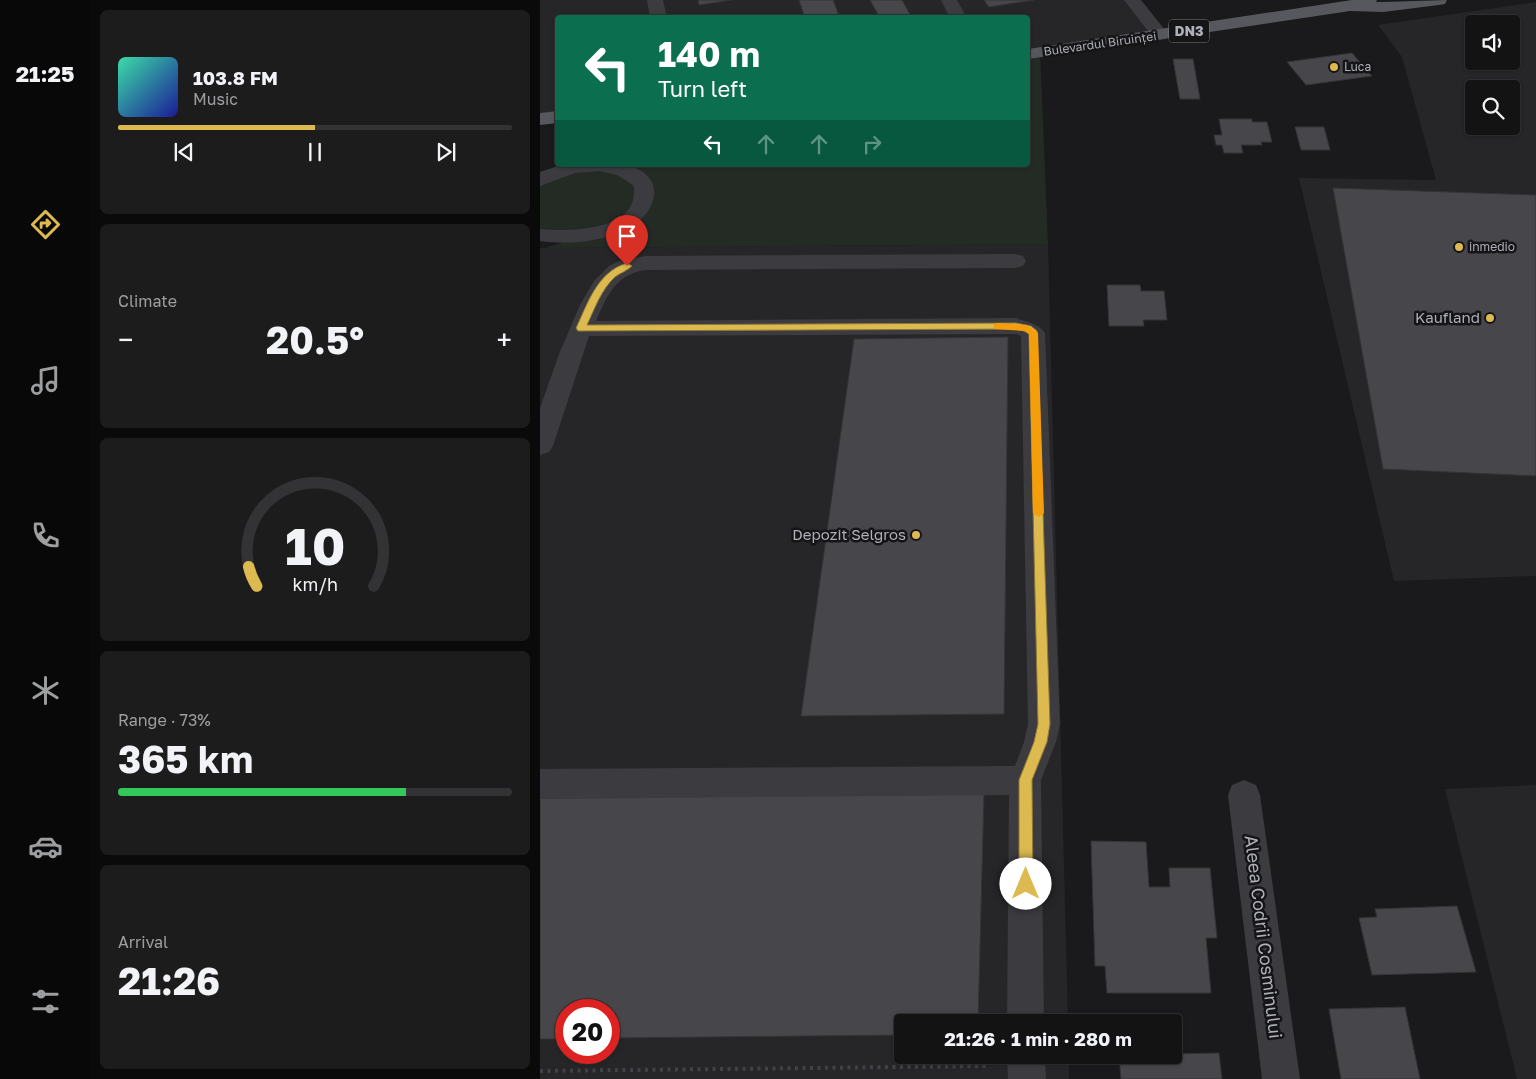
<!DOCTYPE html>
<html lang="en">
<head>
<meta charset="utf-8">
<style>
	body { margin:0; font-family:"Golos Text",sans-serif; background:#1d1c1d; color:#f1f3f6; height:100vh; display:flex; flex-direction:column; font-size:19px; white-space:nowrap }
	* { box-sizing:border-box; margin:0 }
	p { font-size:16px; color:#9d9ea0 }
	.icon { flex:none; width:28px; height:28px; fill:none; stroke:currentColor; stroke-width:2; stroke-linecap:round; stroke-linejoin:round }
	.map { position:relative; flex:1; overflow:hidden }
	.sheet { display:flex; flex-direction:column; gap:10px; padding:10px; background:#0b0a0b; width:450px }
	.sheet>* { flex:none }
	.banner { position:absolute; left:15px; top:15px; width:475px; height:152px; border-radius:5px; box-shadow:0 1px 4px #0004,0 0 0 1px #333234; background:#0b6e4f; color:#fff; overflow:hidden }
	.controls { position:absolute; left:925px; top:15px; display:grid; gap:10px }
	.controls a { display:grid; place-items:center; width:55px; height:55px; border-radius:5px; background:#141314; box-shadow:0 1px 4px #0004,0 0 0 1px #333234; font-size:25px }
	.speed { position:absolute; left:15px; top:999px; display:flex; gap:10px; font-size:25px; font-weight:700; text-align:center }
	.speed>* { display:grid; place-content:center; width:65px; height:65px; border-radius:50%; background:#141314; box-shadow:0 1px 4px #0004,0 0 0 1px #333234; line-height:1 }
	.speed .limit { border:8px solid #d22; background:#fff; color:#111 }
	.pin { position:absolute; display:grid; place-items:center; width:42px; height:42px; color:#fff; margin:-51px -21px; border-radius:50% 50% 50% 0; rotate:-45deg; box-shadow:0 0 5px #0007 }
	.pin .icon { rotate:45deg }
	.me { position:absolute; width:55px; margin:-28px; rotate:0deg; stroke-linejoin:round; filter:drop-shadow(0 0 4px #0008) }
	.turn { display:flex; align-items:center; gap:18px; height:105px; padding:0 20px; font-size:22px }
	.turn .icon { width:65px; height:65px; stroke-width:2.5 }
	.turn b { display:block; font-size:35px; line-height:42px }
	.lanes { display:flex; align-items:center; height:48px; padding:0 20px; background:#0003; justify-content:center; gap:25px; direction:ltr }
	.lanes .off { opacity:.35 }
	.big { font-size:38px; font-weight:700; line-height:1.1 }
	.sheet .widget { flex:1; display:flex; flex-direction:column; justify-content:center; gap:8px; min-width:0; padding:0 18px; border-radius:8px; background:#1d1c1d }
	.sheet .dial { align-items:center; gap:0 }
	.dial svg { height:130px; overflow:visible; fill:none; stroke:#333234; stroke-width:7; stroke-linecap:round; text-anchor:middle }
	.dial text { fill:#f1f3f6; stroke:none }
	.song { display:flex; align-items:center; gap:15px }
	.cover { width:60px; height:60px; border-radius:8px; background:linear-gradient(135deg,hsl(160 70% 55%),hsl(240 70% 35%)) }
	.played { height:5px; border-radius:2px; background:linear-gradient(90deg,#ddba4f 50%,#333234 50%) }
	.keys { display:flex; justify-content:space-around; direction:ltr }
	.heat { display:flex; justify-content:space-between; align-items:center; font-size:28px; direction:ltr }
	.charge { height:8px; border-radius:4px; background:linear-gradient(90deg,#34c759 73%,#333234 0) }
	.trip { position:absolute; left:354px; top:1014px; width:288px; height:50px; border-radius:5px; background:#141314; box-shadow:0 1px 4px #0004,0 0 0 1px #333234; font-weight:700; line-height:50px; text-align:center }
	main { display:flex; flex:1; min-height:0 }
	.dock { display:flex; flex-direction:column; width:90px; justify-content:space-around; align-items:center; background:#080808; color:#9d9ea0 }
	.dock .icon { width:35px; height:35px }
	.dock .on { color:#ddba4f }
	.dock b { font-size:22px; color:#f1f3f6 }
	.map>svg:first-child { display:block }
	.built { fill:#262528; fill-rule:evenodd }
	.green { fill:#242b25 }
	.building { fill:#47474b; stroke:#343437 }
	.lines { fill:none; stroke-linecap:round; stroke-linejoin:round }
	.path { stroke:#414247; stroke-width:4; stroke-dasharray:3 4.5; stroke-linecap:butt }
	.minor { fill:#3b3b40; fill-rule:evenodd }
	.major { fill:#57585e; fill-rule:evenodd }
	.route { fill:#ddba4f; stroke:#907933 }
	.slow { fill:#f59e0b }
	.poi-dot { fill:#ddba4f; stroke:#151416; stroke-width:2 }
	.labels { text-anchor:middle; stroke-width:5; stroke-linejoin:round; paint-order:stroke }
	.far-street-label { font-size:12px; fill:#adb0b9; stroke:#151416 }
	.far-poi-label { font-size:12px; fill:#adb0b9; stroke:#151416; text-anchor:start }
	.shield { fill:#151416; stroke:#7f8188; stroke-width:1 }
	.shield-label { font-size:14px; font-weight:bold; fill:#adb0b9 }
	.poi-label { font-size:15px; fill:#adb0b9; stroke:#151416; text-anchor:end }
	.near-street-label { font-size:18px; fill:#adb0b9; stroke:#151416 }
</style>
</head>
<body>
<main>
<nav class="dock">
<b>21:25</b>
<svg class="icon on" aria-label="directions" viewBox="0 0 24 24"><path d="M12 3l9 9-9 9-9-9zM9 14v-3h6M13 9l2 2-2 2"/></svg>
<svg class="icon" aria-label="music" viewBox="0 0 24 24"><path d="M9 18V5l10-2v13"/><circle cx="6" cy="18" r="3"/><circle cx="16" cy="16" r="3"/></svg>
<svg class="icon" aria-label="phone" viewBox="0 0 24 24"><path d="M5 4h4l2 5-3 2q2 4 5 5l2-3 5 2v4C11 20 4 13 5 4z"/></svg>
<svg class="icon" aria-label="climate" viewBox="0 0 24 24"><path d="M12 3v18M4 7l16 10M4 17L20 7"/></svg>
<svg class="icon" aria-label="car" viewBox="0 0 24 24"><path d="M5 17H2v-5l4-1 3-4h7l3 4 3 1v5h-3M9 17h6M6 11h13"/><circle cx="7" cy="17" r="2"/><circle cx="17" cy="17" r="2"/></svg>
<svg class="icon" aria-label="filters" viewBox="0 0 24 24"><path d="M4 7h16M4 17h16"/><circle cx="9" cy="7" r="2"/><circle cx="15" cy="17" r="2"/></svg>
</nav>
<section class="sheet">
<div class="widget">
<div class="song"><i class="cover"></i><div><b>103.8 FM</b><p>Music</p></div></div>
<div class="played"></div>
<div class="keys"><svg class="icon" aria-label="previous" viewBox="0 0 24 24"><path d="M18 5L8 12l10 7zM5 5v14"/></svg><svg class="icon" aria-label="pause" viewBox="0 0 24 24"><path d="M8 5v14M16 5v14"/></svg><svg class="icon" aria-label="next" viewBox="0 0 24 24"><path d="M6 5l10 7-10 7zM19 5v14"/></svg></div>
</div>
<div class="widget"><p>Climate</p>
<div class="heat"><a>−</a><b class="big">20.5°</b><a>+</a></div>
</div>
<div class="widget dial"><svg viewBox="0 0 100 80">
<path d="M14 69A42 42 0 1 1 86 69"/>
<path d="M14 69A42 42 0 0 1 9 57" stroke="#ddba4f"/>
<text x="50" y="56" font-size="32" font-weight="700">10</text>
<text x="50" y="72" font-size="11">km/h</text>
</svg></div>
<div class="widget"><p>Range · 73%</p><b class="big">365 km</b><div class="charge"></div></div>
<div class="widget"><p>Arrival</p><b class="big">21:26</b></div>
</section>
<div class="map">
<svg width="996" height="1079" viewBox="0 0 996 1079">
	<rect width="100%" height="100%" fill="#1a191b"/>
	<path class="built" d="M 0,0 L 592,0 L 620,35 L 488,54 L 488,18 L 18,18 L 17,112 L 0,114 Z
		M 996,2 L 996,576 L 854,581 L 759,178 L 896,180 L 862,57 L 838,25 ZM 934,24 L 971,24 L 971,61 L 934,61 ZM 934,89 L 971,89 L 971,126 L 934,126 Z
		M 508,244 L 528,1022 L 362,1022 L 362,1055 L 529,1055 L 529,1079 L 0,1079 L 0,248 ZM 26,1010 L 69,1010 L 69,1052 L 26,1052 Z
		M 996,785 L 996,1079 L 977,1079 L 905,789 Z"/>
	<path class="green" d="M 500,52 L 508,244 L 5,248 L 34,239 L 0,235 L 0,180 L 69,165 L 488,165 L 488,54 Z"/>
	<path class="building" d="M 158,0 L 192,0 L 159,5 Z
		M 259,0 L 293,0 L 300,18 L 265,18 Z
		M 330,0 L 362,0 L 372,18 L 340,18 Z
		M 444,0 L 494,0 L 449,7 Z
		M 812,53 L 832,76 L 766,85 L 747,62 Z
		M 633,59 L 653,59 L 660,99 L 640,99 Z
		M 679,119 L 712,119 L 712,122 L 727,122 L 732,142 L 721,142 L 722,145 L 701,145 L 703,153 L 684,153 L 682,145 L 676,145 L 674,135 L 682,135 Z
		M 755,127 L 784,127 L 790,150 L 761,150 Z
		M 793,188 L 996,195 L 996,476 L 843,469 Z
		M 567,285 L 600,285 L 601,291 L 624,291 L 627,320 L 603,320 L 604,326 L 569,326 Z
		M 468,337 L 464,714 L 261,716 L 314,339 Z
		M 444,794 L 438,1022 L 362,1022 L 362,1035 L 69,1038 L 69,1010 L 26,1010 L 26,1039 L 0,1039 L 0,798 Z
		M 551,841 L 606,842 L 609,887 L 630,887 L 629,868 L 670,868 L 677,938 L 666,938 L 671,993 L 567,993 L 565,966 L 555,966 Z
		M 917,906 L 936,972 L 832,975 L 819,918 L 837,917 L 835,909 Z
		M 865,1007 L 880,1079 L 801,1079 L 789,1009 Z
		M 679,1053 L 682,1079 L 581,1079 L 579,1055 Z"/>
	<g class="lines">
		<path class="path" d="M 0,1071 L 449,1066"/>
		<path class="minor" d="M 107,0 L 123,0 L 127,18 L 110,18 Z
			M 401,0 L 417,0 L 427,18 L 410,18 Z
			M 584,0 L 601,0 L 629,35 L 626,39 L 620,40 L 614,39 Z
			M 21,165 C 37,165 76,162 90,166 C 129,178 116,215 86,230 C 60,242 28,245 0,241 L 0,229 C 24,232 86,231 93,200 C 94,194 95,190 93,185 L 77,175 L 60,171 L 35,173 L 0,186 L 0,172 Z
			M 475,254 L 483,256 L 486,261 L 483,266 L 475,268 L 105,270 C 75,275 67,296 56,321 L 476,318 C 487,322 498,323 505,333 L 520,724 L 516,742 L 501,780 L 504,1022 L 467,1022 L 469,795 L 0,799 L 0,769 L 475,766 L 484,742 L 488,724 L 481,336 L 476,334 L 49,336 L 13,446 L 9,452 L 0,455 L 0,408 L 19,354 L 40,305 L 54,281 L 69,266 L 80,261 L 105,256 Z
			M 704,780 L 716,785 L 720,795 L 760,1079 L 722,1079 L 688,795 L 692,785 Z
			M 467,1055 L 505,1055 L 506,1079 L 468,1079 Z"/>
		<path class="major" d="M 812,0 L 837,0 L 836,2 L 843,2 L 907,0 L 905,4 L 899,5 L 843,12 L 810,11 L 488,59 L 488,49 Z
			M 18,111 L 18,123 L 0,125 L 0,113 Z"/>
	</g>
	<path class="route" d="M 87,263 L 92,266 C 87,271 80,273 75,277 C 61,290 55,308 47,325 L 476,323 L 491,326 L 497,331 L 510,724 L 507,742 L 492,780 L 493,884 L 491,889 L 486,891 L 481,889 L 479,884 L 479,780 L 494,742 L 498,724 L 489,334 L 484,331 L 476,329 L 38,331 L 36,328 C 48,303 57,272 87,263 Z"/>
	<path class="slow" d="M 458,323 L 487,325 L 498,333 L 504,513 L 499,517 L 493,513 L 489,334 L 485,331 L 454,329 L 454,324 Z"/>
	<g class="poi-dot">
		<circle cx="794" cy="67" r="5"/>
		<circle cx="919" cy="247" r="5"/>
		<circle cx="950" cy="318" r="5"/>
		<circle cx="376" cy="535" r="5"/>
	</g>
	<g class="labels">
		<g class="far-street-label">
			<text transform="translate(560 44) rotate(-8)" y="4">Bulevardul Biruinței</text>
		</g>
		<g class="far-poi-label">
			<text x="804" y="71">Luca</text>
			<text x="929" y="251">inmedio</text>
		</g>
		<rect class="shield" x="629" y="19.5" width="40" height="23" rx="4"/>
		<g class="shield-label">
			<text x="649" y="36">DN3</text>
		</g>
		<g class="poi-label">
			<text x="940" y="323">Kaufland</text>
			<text x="366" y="540">Depozit Selgros</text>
		</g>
		<g class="near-street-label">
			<text transform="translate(723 937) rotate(83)" y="6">Aleea Codrii Cosminului</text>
		</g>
	</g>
</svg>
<div class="controls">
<a><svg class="icon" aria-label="sound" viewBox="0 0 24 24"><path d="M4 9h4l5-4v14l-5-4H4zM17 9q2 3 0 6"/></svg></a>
<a><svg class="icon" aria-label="search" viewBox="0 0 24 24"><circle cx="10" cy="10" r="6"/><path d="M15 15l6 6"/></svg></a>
</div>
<div class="speed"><div class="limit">20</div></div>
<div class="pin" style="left:87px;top:266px;background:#d93025"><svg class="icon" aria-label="arrive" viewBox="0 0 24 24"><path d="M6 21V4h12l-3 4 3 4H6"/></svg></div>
<svg class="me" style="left:486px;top:884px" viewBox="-20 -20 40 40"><circle r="19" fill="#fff"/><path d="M0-13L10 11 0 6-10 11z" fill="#ddba4f"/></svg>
<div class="trip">21:26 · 1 min · 280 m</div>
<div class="banner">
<div class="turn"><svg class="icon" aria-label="left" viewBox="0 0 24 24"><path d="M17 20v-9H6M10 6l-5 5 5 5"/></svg><div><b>140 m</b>Turn left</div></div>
<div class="lanes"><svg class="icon" aria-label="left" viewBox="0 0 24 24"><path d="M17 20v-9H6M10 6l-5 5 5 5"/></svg><svg class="icon off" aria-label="ahead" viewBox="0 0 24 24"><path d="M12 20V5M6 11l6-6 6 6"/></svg><svg class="icon off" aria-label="ahead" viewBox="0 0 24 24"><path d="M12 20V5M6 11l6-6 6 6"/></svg><svg class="icon off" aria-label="right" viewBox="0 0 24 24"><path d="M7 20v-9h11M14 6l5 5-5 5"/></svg></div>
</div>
</div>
</main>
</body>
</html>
